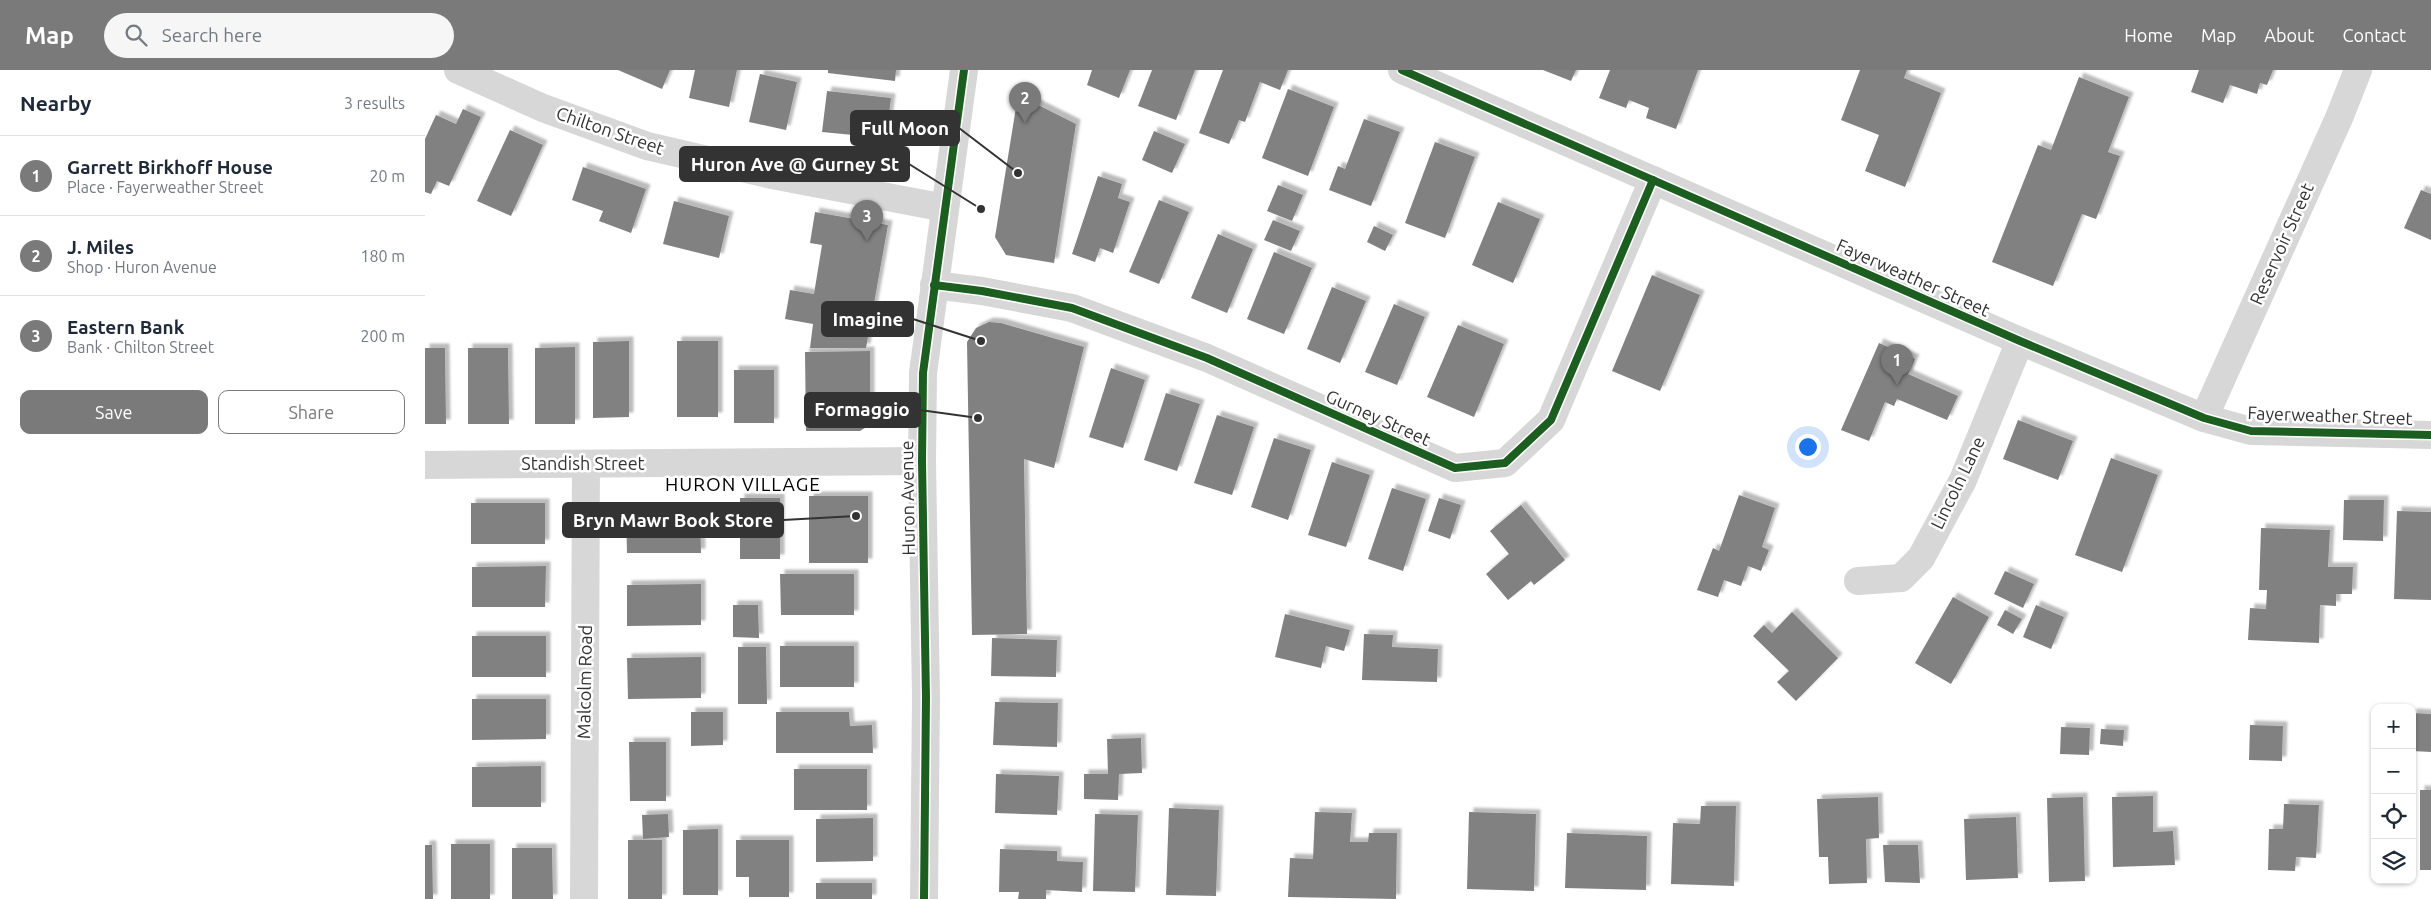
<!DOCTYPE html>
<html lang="en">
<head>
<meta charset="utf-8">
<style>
  :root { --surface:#fff; --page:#f6f6f7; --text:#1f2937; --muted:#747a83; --line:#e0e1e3; --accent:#7a7a7a }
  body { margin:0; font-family:Ubuntu,sans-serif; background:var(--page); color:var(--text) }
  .controls { position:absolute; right:15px; bottom:15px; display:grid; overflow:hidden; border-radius:10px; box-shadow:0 1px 4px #0004 }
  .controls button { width:45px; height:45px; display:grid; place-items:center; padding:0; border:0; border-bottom:1px solid var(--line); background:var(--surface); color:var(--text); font:25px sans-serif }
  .you { position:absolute; left:1382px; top:376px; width:18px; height:18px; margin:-12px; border:4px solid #fff; border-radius:50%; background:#1a73e8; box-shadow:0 0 0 8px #1a73e833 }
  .badge { display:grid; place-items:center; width:32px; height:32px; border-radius:50%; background:var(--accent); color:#fff; font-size:16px; font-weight:700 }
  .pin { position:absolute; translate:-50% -41px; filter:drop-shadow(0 1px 2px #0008) }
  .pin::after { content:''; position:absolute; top:26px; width:18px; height:15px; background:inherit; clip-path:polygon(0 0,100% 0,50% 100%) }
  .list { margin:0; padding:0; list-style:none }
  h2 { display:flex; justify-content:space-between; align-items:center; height:65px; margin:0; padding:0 20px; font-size:21px }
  h2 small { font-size:16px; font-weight:400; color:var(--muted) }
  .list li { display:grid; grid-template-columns:32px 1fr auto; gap:15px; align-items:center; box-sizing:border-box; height:80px; padding:0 20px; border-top:1px solid var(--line) }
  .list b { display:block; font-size:19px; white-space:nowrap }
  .list p { margin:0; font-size:16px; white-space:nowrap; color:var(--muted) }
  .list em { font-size:16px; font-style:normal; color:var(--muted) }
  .actions { display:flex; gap:10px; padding:15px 20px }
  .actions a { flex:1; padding:11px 0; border:1px solid var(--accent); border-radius:10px; text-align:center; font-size:18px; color:var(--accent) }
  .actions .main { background:var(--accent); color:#fff }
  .icon { flex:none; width:28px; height:28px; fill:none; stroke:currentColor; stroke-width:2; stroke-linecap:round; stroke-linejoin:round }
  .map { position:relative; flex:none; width:2006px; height:829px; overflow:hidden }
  header { display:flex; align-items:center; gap:30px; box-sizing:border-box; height:70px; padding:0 25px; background:var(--accent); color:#fff }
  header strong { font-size:24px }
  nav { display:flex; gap:28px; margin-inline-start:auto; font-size:18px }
  .search { width:350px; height:45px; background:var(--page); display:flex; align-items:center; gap:12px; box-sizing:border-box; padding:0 18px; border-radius:28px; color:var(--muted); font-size:19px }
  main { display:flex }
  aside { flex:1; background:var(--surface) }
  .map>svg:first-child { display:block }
  .building { fill:#818181; filter:url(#shadow) }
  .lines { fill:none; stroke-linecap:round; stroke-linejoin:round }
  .minor { stroke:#d7d7d7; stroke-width:28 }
  .cycleway-casing { stroke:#fff; stroke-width:11 }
  .cycleway { stroke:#1b5e20; stroke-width:8 }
  .labels { text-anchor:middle; stroke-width:5; stroke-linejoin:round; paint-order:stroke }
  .street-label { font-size:18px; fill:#333; stroke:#fff }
  .neighbourhood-label { font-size:19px; letter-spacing:1px; fill:#000; stroke:#fff }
  .leader { fill:none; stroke:#333; stroke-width:2 }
  .callout-dot { fill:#333; stroke:#fff; stroke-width:2 }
  .callout { fill:#333; stroke:#333; stroke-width:2 }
  .callout-label { font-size:19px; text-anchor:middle; font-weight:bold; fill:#fff }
</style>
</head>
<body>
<header>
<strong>Map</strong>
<div class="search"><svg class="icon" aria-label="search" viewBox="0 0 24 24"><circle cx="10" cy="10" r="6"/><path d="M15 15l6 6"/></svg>Search here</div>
<nav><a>Home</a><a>Map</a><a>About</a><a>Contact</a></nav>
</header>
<main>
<aside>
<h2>Nearby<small>3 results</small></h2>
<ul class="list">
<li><span class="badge">1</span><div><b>Garrett Birkhoff House</b><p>Place · Fayerweather Street</p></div><em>20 m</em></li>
<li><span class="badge">2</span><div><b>J. Miles</b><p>Shop · Huron Avenue</p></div><em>180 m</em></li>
<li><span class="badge">3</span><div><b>Eastern Bank</b><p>Bank · Chilton Street</p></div><em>200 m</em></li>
</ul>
<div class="actions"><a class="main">Save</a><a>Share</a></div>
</aside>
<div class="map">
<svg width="2006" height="829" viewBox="0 0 2006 829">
  <defs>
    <filter id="shadow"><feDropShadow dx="4.5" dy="-4.5" stdDeviation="1" flood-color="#0004"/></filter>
  </defs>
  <rect width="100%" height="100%" fill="#fff"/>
  <g class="building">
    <path d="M193,0H245L237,19Z"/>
    <path d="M270,0H312L304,37L264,28Z"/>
    <path d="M403,0H471L470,11L403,3Z"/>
    <path d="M667,0H705L694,28L662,15Z"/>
    <path d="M727,0H770L751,50L713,36Z"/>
    <path d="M798,0H863L855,20L835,12L820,52L814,50L804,74L774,63Z"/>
    <path d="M1118,0H1151L1146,11Z"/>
    <path d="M1185,0H1273L1251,59L1221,48L1224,38L1204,30L1201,38L1174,28Z"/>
    <path d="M1435,0H1482L1479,8L1516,23L1480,117L1440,101L1454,65L1416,50Z"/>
    <path d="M1774,0H1848L1842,15L1835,13L1832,24L1805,15L1798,33L1766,22Z"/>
    <path d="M335,4L372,12L361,60L324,52Z"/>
    <path d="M1654,7L1704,27L1683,82L1695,86L1671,149L1657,144L1628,216L1567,192L1613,75L1626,80Z"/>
    <path d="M863,19L909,37L883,106L837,88Z"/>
    <path d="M402,21L466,28L460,77L427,73L428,65L397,62Z"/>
    <path d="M593,25L651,54L629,193L581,185L570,167Z"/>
    <path d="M38,39L56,47L24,116L12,111L6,124L0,122V69L11,45L31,54Z"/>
    <path d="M939,49L975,62L946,136L904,120L913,96L920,99Z"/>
    <path d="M85,60L118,75L86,146L52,131Z"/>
    <path d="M729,61L760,74L747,103L717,90Z"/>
    <path d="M1010,72L1050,87L1020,168L980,153Z"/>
    <path d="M158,97L221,119L206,163L174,151L178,141L147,130Z"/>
    <path d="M673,106L697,114L693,128L705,132L688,183L675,178L670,192L647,184Z"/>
    <path d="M853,115L878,125L867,151L842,141Z"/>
    <path d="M1996,120L2006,124V170L1979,158Z"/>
    <path d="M734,130L764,142L734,214L704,202Z"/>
    <path d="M249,131L304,146L294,188L238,174Z"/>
    <path d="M1073,132L1115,149L1088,213L1047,195Z"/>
    <path d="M390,142L463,155L441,278H385L388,254L360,249L365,220L389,224L397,175L385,173Z"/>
    <path d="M848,150L875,161L866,181L839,170Z"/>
    <path d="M949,156L968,165L960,181L942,172Z"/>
    <path d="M793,164L828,179L802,243L766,228Z"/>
    <path d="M849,182L887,198L859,264L822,249Z"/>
    <path d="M1227,205L1275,225L1235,321L1187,301Z"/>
    <path d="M907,217L941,231L915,293L882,279Z"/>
    <path d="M969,234L1000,247L972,315L940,302Z"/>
    <path d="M564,252L576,253L659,277L629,398L599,389L602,564L547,565L542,272L551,258Z"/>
    <path d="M1033,255L1079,274L1049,347L1002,327Z"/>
    <path d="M204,271V347L168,348V272Z"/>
    <rect x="252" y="271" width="41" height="76"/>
    <path d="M1454,273L1490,289L1483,304L1533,326L1522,350L1472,329L1469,336L1460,332L1444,371L1416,360Z"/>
    <path d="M150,277V354H110V278Z"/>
    <path d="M0,278H20L21,354H0Z"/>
    <path d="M43,278H83L84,354H43Z"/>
    <path d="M445,281V351L443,356L435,361H381L380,282Z"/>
    <path d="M686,298L720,310L698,378L664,367Z"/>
    <rect x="309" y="300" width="40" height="53"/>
    <path d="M741,323L775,334L752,401L719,390Z"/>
    <path d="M792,345L829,357L807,425L769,413Z"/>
    <path d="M1593,350L1648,371L1633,410L1578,389Z"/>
    <path d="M849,368L886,380L863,450L826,437Z"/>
    <path d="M1686,388L1733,405L1697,502L1650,485Z"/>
    <path d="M907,392L945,405L921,477L883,465Z"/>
    <path d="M967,418L1001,429L978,501L943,489Z"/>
    <path d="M1314,425L1350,438L1337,477L1344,480L1336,501L1323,496L1316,516L1299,510L1293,527L1272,520L1288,478L1294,481Z"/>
    <rect x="384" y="426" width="59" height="67"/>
    <rect x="315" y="428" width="40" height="61"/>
    <path d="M1014,428L1036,435L1025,469L1003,461Z"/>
    <path d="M1919,430H1959L1958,471L1918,470Z"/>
    <rect x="46" y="433" width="74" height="41"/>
    <path d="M1096,435L1140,490L1109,515L1106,511L1083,530L1061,504L1084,484L1065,461Z"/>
    <path d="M1972,441L2006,442V530L1969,529Z"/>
    <path d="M201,442H275L276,483H202Z"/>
    <path d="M1836,458L1905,460L1903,497H1928L1927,524H1911V536L1895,535L1894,573L1823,570L1825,538L1841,539L1842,520H1834Z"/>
    <path d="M121,496L120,537H47V497Z"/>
    <path d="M1580,501L1609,514L1598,538L1569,524Z"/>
    <path d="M355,504H429V545H356Z"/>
    <path d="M276,514V555L202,556V515Z"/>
    <path d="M1528,527L1564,547L1526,614L1490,593Z"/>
    <path d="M308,535H333L334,568L308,567Z"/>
    <path d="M1611,535L1639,547L1626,579L1598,567Z"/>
    <path d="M1580,540L1597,549L1588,564L1572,555Z"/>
    <path d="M1367,542L1413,588L1371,631L1352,612L1364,601L1328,566L1339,555L1347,563Z"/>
    <path d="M860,544L925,560L919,581L901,576L896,598L850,587Z"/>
    <path d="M939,564L968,565L967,577L1013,579L1012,612L937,610Z"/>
    <rect x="47" y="566" width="74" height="41"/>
    <path d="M567,568L632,570L631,607L566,606Z"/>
    <rect x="355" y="576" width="74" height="41"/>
    <path d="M313,577H341L342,634H313Z"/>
    <path d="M276,587V628L203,629L202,588Z"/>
    <path d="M47,629H121V669L47,670Z"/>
    <path d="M570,632L633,633L632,677L568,675Z"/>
    <path d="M266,642H298V675L266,676Z"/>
    <path d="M351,642H424L425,656L447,655L448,683H351Z"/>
    <path d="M1987,643L2006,644V682L1987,681Z"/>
    <path d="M1825,655L1858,656L1857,691L1824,690Z"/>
    <path d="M1636,657L1665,658L1664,685L1635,684Z"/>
    <path d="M1676,659L1699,660L1698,676L1675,674Z"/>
    <path d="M716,668L717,703L694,704L693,730L659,729V704H683L682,669Z"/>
    <path d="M204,672H241V731H205Z"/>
    <path d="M116,696V737H47V697Z"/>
    <rect x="369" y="699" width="73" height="41"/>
    <path d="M571,704L634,706L632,745L570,743Z"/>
    <rect x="1995" y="720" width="11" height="80"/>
    <path d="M1728,726V762L1748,761L1750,795L1688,797L1687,727Z"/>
    <path d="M1453,727L1454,768L1441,769L1442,813L1404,814L1403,787H1394L1392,729Z"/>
    <path d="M1658,727L1660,811L1624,812L1622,728Z"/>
    <path d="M1859,734L1894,735L1891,788L1871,787L1870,801L1843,800L1844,759H1858Z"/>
    <path d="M1276,736H1311L1309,816L1246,814L1248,753L1275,754Z"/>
    <path d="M744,738L794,740L791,826L741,825Z"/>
    <path d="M890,742L927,743L925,772H943L944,763H972L971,829L863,827L865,788L888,789Z"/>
    <path d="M1044,742L1111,744L1109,821L1042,819Z"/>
    <path d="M243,744L244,767L218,769L217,745Z"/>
    <path d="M670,744L713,745L710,822L668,821Z"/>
    <path d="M1591,747L1593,808L1541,810L1539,749Z"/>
    <path d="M448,748V791L391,792V749Z"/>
    <path d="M293,759V825H258V760Z"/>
    <path d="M1142,763L1222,766L1221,820L1140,818Z"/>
    <rect x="203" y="770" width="34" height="59"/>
    <path d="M311,770H364V827H324V807H311Z"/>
    <rect x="26" y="774" width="39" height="55"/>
    <path d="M0,775H7L8,829H0Z"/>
    <path d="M1458,775H1493L1495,813L1460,812Z"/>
    <path d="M87,778H127L128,829H87Z"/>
    <path d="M575,779L632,781V791L658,792L657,822L621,820V829H593L594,822H574Z"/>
    <rect x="391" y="813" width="56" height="16"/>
  </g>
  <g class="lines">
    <g class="minor">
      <path d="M33,0L118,38L222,76L347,105L520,138"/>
      <path d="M977,0L1595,271L1779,348L1826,361L2006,365"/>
      <path d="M509,215L557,221L647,238L782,288L1030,398L1080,393L1126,350L1228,110"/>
      <path d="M1779,348L1914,48L1933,0"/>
      <path d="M0,395L497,391"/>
      <path d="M1433,511L1476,508L1496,488L1538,410L1595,271"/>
      <path d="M159,829L161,395"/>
      <path d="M499,829L501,627L497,391L498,303L539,0"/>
    </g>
    <defs>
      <g id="cycleway">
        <path d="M977,0L1595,271L1779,348L1826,361L2006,365"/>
        <path d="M509,215L557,221L647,238L782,288L1030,398L1080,393L1126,350L1228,110"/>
        <path d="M499,829L501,627L497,391L498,303L539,0"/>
      </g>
    </defs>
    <use href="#cycleway" class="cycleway-casing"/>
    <use href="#cycleway" class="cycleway"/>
  </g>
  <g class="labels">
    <g class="street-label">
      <text transform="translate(185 61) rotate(19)" y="6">Chilton Street</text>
      <text transform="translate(1857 174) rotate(-66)" y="6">Reservoir Street</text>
      <text transform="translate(1488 208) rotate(24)" y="6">Fayerweather Street</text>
      <text transform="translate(1905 346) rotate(2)" y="6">Fayerweather Street</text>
      <text transform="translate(953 348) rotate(24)" y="6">Gurney Street</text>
      <text x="158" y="400">Standish Street</text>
      <text transform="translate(1533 413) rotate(-64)" y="6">Lincoln Lane</text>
      <text transform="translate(483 428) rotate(-91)" y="6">Huron Avenue</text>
      <text transform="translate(160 612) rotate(-89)" y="6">Malcolm Road</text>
    </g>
    <g class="neighbourhood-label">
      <text x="318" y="421">HURON VILLAGE</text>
    </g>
  </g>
  <path class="leader" d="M593 103L534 58M556 139L484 94M556 271L488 249M553 348L495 340M431 446L358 450"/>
  <g class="callout-dot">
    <circle cx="593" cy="103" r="5"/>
    <circle cx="556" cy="139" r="5"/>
    <circle cx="556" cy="271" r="5"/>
    <circle cx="553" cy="348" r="5"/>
    <circle cx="431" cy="446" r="5"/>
  </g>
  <g class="callout">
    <rect x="426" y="41" width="108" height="34" rx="5"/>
    <rect x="255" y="77" width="229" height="34" rx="5"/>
    <rect x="397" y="232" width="91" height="34" rx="5"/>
    <rect x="380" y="323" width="115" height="34" rx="5"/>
    <rect x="138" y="433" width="220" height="34" rx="5"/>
  </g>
  <g class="callout-label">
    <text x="480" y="65">Full Moon</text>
    <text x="370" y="101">Huron Ave @ Gurney St</text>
    <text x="443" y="256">Imagine</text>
    <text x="437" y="346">Formaggio</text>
    <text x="248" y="457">Bryn Mawr Book Store</text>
  </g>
</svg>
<div class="controls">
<button>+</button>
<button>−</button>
<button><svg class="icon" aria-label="locate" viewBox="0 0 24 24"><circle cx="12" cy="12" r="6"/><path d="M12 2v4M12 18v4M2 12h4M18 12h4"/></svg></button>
<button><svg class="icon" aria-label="layers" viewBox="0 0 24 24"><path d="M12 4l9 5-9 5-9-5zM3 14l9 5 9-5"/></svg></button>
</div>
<div class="you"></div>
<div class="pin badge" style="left:1472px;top:315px">1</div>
<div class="pin badge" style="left:600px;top:53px">2</div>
<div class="pin badge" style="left:442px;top:171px">3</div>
</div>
</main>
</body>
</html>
